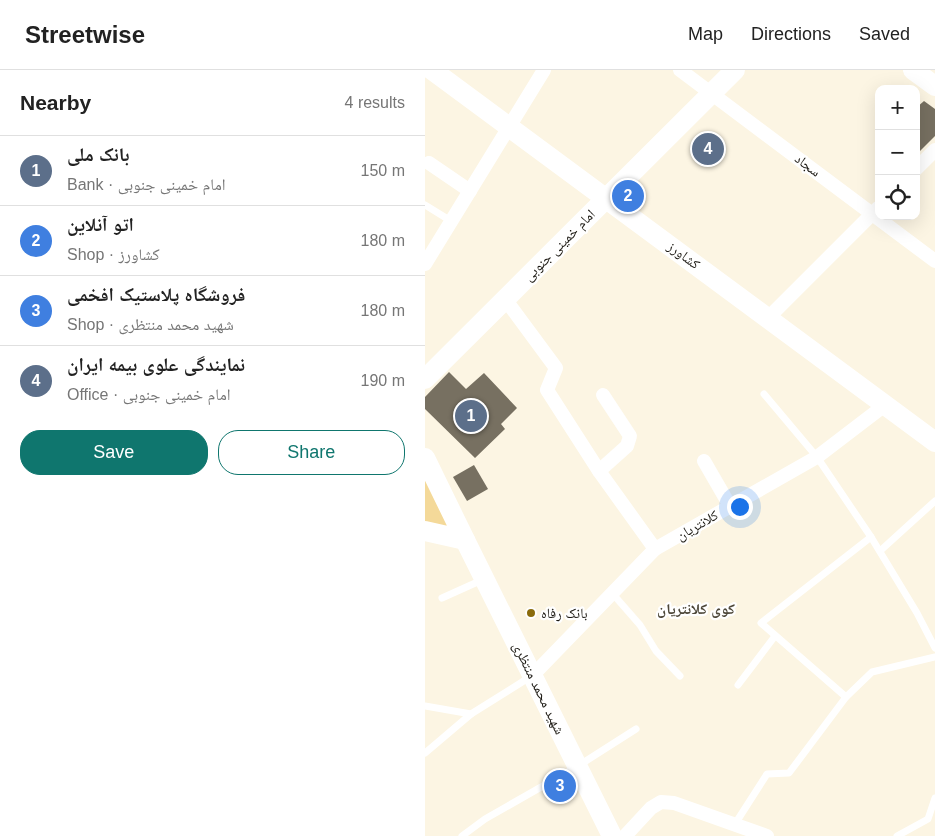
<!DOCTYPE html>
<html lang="en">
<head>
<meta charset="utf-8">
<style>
  :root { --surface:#fff; --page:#f2f2f2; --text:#222; --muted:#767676; --line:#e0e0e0; --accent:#0f766e }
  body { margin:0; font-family:Arial,"Noto Naskh Arabic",sans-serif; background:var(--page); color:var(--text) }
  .controls { position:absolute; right:15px; top:15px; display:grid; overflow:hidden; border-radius:10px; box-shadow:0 5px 20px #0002 }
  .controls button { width:45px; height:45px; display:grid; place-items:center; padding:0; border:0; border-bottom:1px solid var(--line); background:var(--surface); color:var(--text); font:25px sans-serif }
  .you { position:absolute; left:314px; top:436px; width:18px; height:18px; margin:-12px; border:4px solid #fff; border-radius:50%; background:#1a73e8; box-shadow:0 0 0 8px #1a73e833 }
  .badge { display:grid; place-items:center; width:32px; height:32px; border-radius:50%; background:var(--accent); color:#fff; font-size:16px; font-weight:700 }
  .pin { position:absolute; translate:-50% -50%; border:2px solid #fff; box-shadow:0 1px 5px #0006 }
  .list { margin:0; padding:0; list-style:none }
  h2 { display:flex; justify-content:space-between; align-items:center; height:65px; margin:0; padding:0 20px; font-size:21px }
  h2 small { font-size:16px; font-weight:400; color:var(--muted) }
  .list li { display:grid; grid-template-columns:32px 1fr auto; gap:15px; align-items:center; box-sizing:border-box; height:70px; padding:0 20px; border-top:1px solid var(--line) }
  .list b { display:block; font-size:19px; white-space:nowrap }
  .list p { margin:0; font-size:16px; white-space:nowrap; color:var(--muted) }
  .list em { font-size:16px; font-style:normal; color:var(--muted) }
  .actions { display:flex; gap:10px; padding:15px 20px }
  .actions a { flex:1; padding:11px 0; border:1px solid var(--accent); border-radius:20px; text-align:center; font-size:18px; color:var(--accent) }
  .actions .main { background:var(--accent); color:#fff }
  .icon { flex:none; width:28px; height:28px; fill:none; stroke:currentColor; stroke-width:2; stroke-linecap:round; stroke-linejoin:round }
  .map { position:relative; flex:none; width:510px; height:766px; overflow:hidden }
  header { display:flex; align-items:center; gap:30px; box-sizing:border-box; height:70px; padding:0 25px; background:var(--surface); border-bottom:1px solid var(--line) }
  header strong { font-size:24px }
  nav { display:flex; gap:28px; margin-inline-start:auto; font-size:18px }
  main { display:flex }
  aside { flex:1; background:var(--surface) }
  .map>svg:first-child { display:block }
  .grass { fill:#f4d999 }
  .building { fill:#777061 }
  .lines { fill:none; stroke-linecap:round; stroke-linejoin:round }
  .lane { stroke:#fff; stroke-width:7 }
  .street { stroke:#fff; stroke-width:14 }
  .secondary { stroke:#fff; stroke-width:20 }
  .poi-dot { fill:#8a6b0b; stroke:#fff; stroke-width:2 }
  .labels { text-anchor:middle; stroke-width:4.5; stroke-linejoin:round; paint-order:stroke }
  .street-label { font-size:14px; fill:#1b1812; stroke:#fff }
  .poi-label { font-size:14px; fill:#1b1812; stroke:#fff; text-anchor:start }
  .neighbourhood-label { font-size:15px; font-weight:bold; fill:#4d4739; stroke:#fff }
</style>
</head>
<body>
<header>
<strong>Streetwise</strong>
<nav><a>Map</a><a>Directions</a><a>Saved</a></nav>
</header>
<main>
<aside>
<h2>Nearby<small>4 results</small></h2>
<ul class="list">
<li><span class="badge" style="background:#5c6f8a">1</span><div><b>بانک ملی</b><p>Bank · امام خمینی جنوبی</p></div><em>150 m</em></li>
<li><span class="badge" style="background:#3f7fe0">2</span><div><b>اتو آنلاین</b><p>Shop · کشاورز</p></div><em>180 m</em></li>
<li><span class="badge" style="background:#3f7fe0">3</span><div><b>فروشگاه پلاستیک افخمی</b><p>Shop · شهید محمد منتظری</p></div><em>180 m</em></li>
<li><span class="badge" style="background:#5c6f8a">4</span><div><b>نمایندگی علوی بیمه ایران</b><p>Office · امام خمینی جنوبی</p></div><em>190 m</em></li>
</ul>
<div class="actions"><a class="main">Save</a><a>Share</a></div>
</aside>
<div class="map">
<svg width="510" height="766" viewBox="0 0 510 766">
  <rect width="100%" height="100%" fill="#fcf5e3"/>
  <path class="grass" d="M0,406L26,460L0,454Z"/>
  <g class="building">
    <path d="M499,31L510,39V66L491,85V38Z"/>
    <path d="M24,302L41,319L59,303L92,338L76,354L80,359L50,388L0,339V327Z"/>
    <path d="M49,395L63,419L42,431L28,407Z"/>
  </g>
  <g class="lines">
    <g class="lane">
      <path d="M0,135L26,151"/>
      <path d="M339,324L392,387L446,467L492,543L510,578"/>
      <path d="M455,481L510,431"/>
      <path d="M187,523L215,555L231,581L255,606"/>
      <path d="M17,528L57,510"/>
      <path d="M313,615L350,566"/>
      <path d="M421,627L336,553L446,467"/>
      <path d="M0,636L46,644"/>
      <path d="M0,683L46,644L105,607"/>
      <path d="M310,754L342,704L364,703L421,627L447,602L510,587"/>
      <path d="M37,766L60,749L153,696L211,659"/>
      <path d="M472,766L503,749L510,728"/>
    </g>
    <g class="street">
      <path d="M255,0L510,191"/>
      <path d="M4,93L45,121"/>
      <path d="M491,99L510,80"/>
      <path d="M0,194L119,0"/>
      <path d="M80,229L131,298L122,320L174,401L230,479"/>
      <path d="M343,248L453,138"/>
      <path d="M279,391L305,436"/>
      <path d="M174,401L202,376L205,366L178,325"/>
      <path d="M108,605L230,479L392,387L460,335"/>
      <path d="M200,766L226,738L236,732L249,733L342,766"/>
    </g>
    <g class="secondary">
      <path d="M7,0L510,372"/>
      <path d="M488,0L510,16"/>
      <path d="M0,309L310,0"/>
      <path d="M0,388L40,470L0,461"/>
      <path d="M40,470L187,766"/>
    </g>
  </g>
  <circle class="poi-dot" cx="106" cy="543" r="5"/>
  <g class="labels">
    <g class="street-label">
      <text transform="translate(383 95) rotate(37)" y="5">سجاد</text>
      <text transform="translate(134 175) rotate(-45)" y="5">امام خمینی جنوبی</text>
      <text transform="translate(259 185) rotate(37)" y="5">کشاورز</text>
      <text transform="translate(272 455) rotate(-30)" y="5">کلانتریان</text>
      <text transform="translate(114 618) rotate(64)" y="5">شهید محمد منتظری</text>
    </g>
    <g class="poi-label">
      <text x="116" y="548">بانک رفاه</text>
    </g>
    <g class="neighbourhood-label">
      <text x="271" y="544">کوی کلانتریان</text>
    </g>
  </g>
</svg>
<div class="controls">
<button>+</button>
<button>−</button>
<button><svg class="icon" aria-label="locate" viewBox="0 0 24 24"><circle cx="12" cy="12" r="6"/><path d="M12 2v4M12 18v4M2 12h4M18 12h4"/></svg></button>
</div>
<div class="you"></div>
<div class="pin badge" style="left:46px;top:346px;background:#5c6f8a">1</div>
<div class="pin badge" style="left:203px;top:126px;background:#3f7fe0">2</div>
<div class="pin badge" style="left:135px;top:716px;background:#3f7fe0">3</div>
<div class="pin badge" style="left:283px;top:79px;background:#5c6f8a">4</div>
</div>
</main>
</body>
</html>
